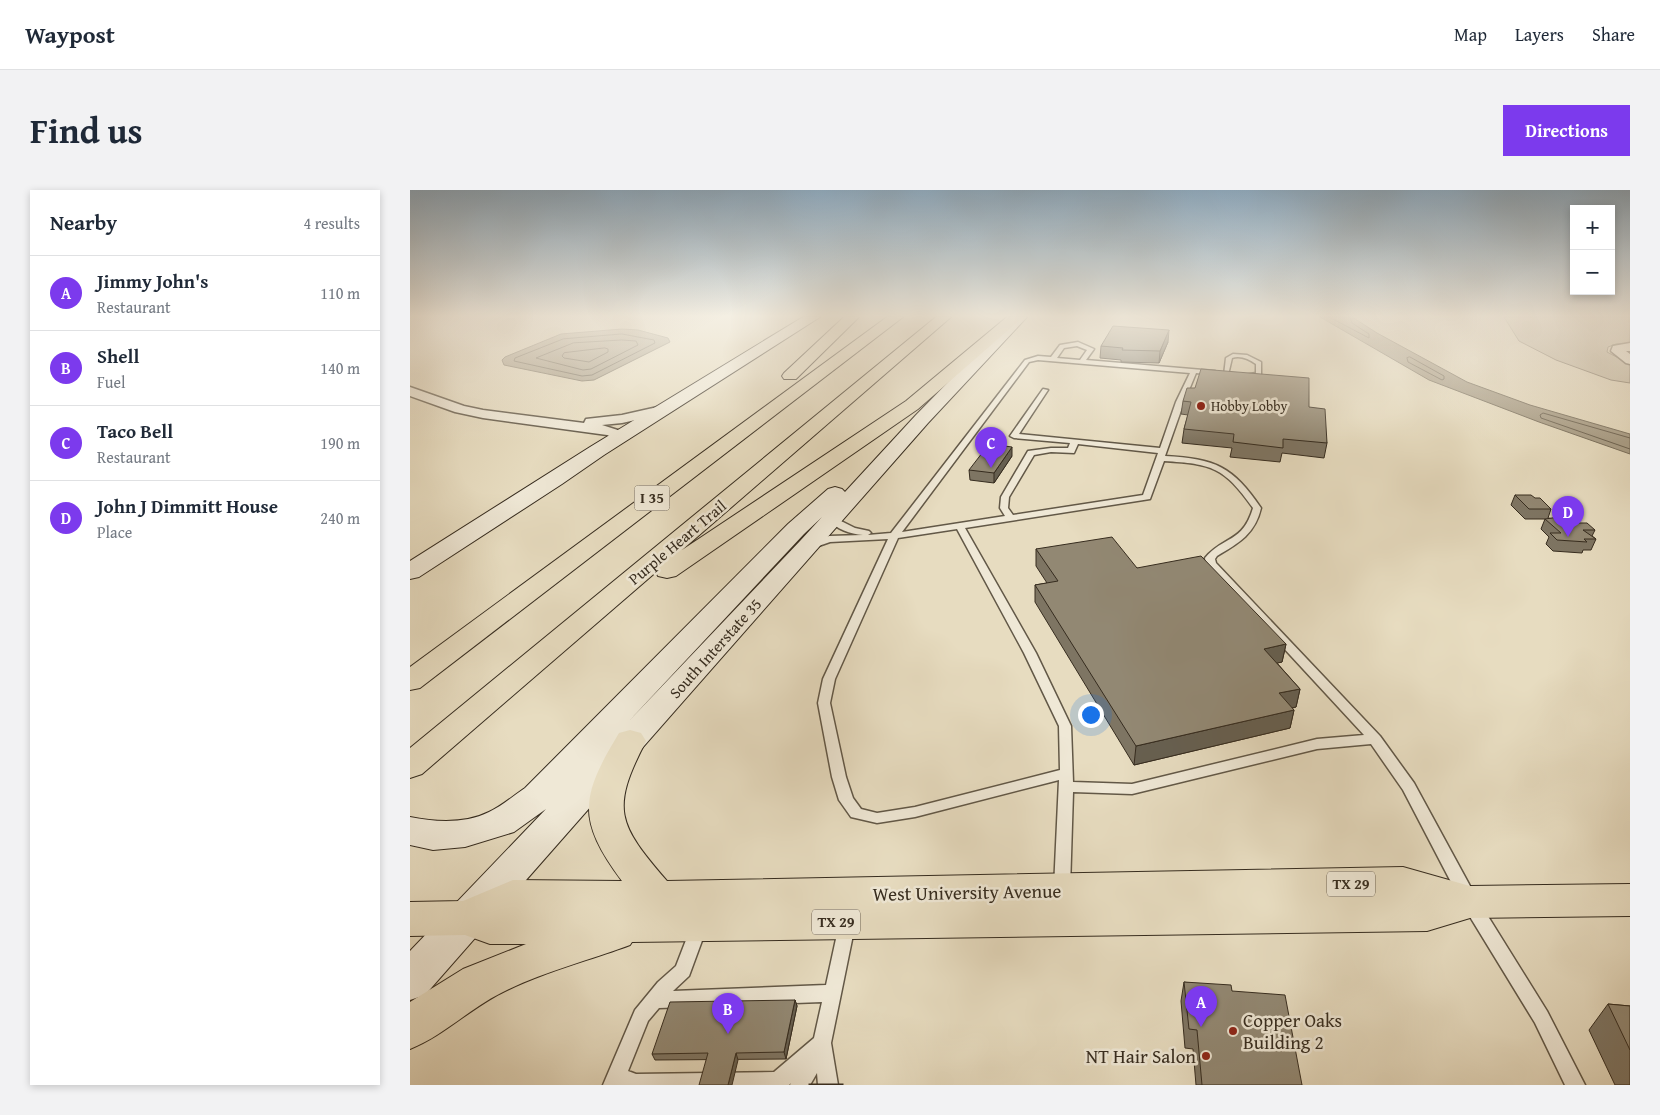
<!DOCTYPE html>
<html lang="en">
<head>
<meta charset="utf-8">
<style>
  :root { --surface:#fff; --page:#f2f2f3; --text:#1f2937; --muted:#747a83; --line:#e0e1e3; --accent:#7c3aed }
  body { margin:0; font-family:"Gentium Book Plus",serif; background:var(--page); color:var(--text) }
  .controls { position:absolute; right:15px; top:15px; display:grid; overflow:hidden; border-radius:0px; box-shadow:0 2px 8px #0003 }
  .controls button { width:45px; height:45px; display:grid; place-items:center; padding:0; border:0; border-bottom:1px solid var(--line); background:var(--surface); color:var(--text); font:25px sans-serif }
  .you { position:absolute; left:680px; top:524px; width:18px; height:18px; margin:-12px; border:4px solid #fff; border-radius:50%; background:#1a73e8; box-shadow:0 0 0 8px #1a73e833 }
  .badge { display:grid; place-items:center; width:32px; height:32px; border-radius:50%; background:var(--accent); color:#fff; font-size:16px; font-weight:700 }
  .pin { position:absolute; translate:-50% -41px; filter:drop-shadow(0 1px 2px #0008) }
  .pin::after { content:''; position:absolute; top:26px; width:18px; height:15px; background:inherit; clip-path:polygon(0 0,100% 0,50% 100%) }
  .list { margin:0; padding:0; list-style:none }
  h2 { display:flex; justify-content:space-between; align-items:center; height:65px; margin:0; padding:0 20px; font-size:21px }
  h2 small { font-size:16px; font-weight:400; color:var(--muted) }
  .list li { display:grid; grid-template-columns:32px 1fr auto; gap:15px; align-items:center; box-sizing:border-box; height:75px; padding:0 20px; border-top:1px solid var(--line) }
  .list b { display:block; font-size:19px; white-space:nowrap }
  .list p { margin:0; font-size:16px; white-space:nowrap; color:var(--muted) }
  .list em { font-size:16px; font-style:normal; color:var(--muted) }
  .map { position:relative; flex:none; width:1220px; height:895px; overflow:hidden; border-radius:0px }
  header { display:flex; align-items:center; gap:30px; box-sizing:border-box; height:70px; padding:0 25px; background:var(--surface); border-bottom:1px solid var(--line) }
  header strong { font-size:24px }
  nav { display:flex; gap:28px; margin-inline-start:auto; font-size:18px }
  .intro { display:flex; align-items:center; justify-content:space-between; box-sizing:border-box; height:120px; padding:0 30px }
  h1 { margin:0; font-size:35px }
  .button { padding:12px 22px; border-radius:0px; background:var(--accent); color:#fff; font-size:18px; font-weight:700 }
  main { display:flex; gap:30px; padding:0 30px }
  aside { flex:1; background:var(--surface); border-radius:0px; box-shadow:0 2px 8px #0003 }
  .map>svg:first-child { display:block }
  .green { fill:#c9bea5; stroke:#807562 }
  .water { fill:#aba089; stroke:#7c725f }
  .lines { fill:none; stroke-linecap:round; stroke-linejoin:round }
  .shore { stroke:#706654; stroke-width:1 }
  .service-casing { stroke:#625847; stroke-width:3 }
  .minor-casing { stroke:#625847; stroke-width:3 }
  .secondary-casing { stroke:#362c1f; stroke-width:2 }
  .primary-casing { stroke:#362c1f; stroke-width:2 }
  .motorway-casing { stroke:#362c1f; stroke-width:2 }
  .service { fill:#efe8d6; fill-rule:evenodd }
  .minor { fill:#efe8d6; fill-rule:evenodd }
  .secondary { fill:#efe8d6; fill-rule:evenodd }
  .primary { fill:#e7dcc0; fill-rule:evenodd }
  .motorway { fill:#e7dcc0; fill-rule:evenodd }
  .wall { fill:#7e7563; stroke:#362c1f }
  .shaded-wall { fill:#665f50; stroke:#362c1f }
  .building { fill:#928873; stroke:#362c1f }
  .poi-dot { fill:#8f2418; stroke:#efe8d6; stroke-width:2 }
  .labels { text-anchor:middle; stroke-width:5; stroke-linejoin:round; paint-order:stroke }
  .far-poi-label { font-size:14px; fill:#362c1f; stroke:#efe8d6; text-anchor:start }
  .shield { fill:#efe8d6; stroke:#6e6456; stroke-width:1 }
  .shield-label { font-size:15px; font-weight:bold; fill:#362c1f }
  .street-label { font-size:16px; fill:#362c1f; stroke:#efe8d6 }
  .near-street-label { font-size:19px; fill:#362c1f; stroke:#efe8d6 }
  .near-poi-label { font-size:19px; fill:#362c1f; stroke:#efe8d6; text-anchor:start }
</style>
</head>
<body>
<header>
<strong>Waypost</strong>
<nav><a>Map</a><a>Layers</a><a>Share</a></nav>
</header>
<div class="intro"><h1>Find us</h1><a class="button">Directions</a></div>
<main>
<aside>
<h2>Nearby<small>4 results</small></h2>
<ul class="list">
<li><span class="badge">A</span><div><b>Jimmy John's</b><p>Restaurant</p></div><em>110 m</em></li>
<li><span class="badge">B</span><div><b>Shell</b><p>Fuel</p></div><em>140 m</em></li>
<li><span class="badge">C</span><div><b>Taco Bell</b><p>Restaurant</p></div><em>190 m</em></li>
<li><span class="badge">D</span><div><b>John J Dimmitt House</b><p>Place</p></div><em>240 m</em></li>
</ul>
</aside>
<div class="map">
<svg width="1220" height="895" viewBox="0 0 1220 895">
  <rect width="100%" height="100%" fill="#e7dcc0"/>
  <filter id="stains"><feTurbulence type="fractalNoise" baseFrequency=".004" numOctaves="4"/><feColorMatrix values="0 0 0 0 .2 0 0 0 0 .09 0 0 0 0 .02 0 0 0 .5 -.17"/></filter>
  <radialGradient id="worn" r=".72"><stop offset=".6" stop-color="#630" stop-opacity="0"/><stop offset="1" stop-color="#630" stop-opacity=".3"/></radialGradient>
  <path class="green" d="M1094,127H1220V154H1206L1198,157L1197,162L1220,174V193L1201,190L1146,170L1109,151Z"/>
  <g class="water">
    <path d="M910,127H942L967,143L1057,192L1120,215L1220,244V264L1129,232L1019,190Z"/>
    <path d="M212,139L228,140L258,148L260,152L184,190L172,191L94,175L92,170L95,167L151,144Z"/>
  </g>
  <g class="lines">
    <g class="shore">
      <path d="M919,127L959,148V144L942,133L940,127"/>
      <path d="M212,144L244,150L245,153L182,185L172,186L104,171L105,168L153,149Z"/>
      <path d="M212,150L226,151L228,155L181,179L173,180L126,168L163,153Z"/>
      <path d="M195,158L198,159V162L179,172L154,168L152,166L154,163Z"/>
      <path d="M1000,167L1034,186V189L1032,190L998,172L997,168Z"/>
      <path d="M1220,248L1133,223L1130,225L1131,228L1220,259"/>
    </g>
    <defs>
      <g id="service">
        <path d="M668,152L684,159L676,170L805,181L808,183L805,185L786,183L774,212L755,266C806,269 822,276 851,318C845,344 829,353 807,366L805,369L806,373L970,546L1004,593L1066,707L1137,821L1175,895H1155L1125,833L1054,717L993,600L961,554L907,559L722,604L663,602L660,698L658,703L652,704L646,703L644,698L649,590L505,627L467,633L441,627L429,610L422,587L408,513L413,489L478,349L420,352L400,359L395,356L419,346L453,345C440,344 427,339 418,330L423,327L445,338L459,341L461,343L458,345L481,343L615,170L628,166L641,167L650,155ZM667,156L677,160L670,170L647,168L654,158ZM628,170L780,183L766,212L750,258L609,244L638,200L633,199L600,246L604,248L660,253L658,258H641L618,261L591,307L590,318L595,326L492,342L619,172ZM668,254L748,263L733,305L603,325L598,318L599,307L624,265L641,262L664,263ZM754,271C802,274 814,277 843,318C833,353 813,346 795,368L796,374L954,545L907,549L722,594L663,592L661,536L626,463L555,338L740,309ZM547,339L614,463L649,536L650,580L505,617L467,623L451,619L443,608L436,587L420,513L425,489L488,348Z"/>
        <path d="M823,164L837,165L851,172V186L834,187V185L846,183V174C839,169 830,165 822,168L818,185H814L816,168Z"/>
        <path d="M437,728L443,730L445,735L421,853L428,895H408L407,883L400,895H380L381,893L379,895H193L225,820L248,792L266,776L283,732L289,730L295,732L297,737L279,786L263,801L416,795L429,735L431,730ZM412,812L404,848L364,882L226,884L218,881L238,831L249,818Z"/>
      </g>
      <g id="minor">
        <path d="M1220,153V161H1216L1220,164V174L1216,173L1201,161L1203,156Z"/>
        <path d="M0,197L54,216L73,220L174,233L176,229L212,225L252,216L257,217L259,220L257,223L252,224L212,233L192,235L217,243L220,246L217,249L212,251L197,245L73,228L45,222L0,206Z"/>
      </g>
      <g id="secondary">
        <path d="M393,127H410L194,265L152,294L9,387L0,389V371L180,257Z"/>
        <path d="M602,127H617L518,233L15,805L0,810V761L136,619L104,642L55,657L23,660L0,655V627C25,632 55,634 79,622C92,616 103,606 115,598L378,334L418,299L425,297L432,299L435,302L506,225ZM412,327L390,351L218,532L394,344Z"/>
      </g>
      <path id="primary" d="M220,540L231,543L236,551C200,620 208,634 257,691L993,677L1060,696L1220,694V726L1060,728L1017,741L222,752L220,755C177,771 132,782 91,803C59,819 33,846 0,859V812L53,779L116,754H80L55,745L0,746V712L53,711L103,690L212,691C166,629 171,606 209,543Z"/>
      <g id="motorway">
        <path d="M434,127H449L386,189H374L372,186L374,183Z"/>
        <path d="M477,127H493L10,498L0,500V477Z"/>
        <path d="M526,127H541L272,360L496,211L597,127H613L508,219L266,386L257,388L248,386L246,382L12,584L0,588V558Z"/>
      </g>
    </defs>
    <use href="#service" class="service-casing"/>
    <use href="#minor" class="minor-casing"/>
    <use href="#secondary" class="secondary-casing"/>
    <use href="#primary" class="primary-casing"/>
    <use href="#motorway" class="motorway-casing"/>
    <use href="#service" class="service"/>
    <use href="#minor" class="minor"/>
    <use href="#secondary" class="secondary"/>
    <use href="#primary" class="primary"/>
    <use href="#motorway" class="motorway"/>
  </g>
  <g class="wall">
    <path d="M758,152L749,173L711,172V170L690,168L691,156Z"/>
    <path d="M773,211L899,217L917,253L914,268L872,263L870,272L820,267L822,258L772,253L774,239L778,225L771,224Z"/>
    <path d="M602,266L584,293L560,290L559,280Z"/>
    <path d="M1105,305L1141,319L1138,328L1167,333L1185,340L1182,346L1186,349L1181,360H1173L1172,363L1143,361L1136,354L1139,347L1131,339L1135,329H1115L1101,315Z"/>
    <path d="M626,359L727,378L876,454L872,472L867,473L890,499L886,517L882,518L884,520L880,538L724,575L625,412V395L637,393L626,376Z"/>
    <path d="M774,792L822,801L892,895H786L783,859L775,858L771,811Z"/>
    <path d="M385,810L387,816L376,869L245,870L242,864Z"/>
    <path d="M1198,814L1220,816V895H1205L1179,840Z"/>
  </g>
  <g class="shaded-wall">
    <path d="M759,140L758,152L749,173L750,161Z"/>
    <path d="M602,257V266L584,293V283Z"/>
    <path d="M876,454L872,472L850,477L854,459Z"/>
    <path d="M890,499L886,517L865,522L869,503Z"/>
    <path d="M884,520L880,538L724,575L726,556Z"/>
    <path d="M385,810L387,816L376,869L374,862Z"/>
    <path d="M326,863L328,870L322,895H318Z"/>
  </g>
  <g class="building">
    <path d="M703,136L759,140L750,161L712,160L713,158L691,156Z"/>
    <path d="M791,179L899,188V217L915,219L917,253L873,249V258L823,252L824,244L774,239L781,212L773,211L777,198H785Z"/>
    <path d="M579,254L602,257L584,283L559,280Z"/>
    <path d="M1105,305H1121L1125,308H1130L1141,319H1119Z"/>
    <path d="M1156,326L1167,333H1177L1185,340H1173L1186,349H1174L1177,352L1147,350L1140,343H1151L1135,329Z"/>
    <path d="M702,347L727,378L791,366L876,454L854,459L890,499L869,503L884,520L726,556L625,395L648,391L626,359Z"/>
    <path d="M774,792L821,795L822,801L875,805L892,895H792L787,840L779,839Z"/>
    <path d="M385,810L374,862L326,863L318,895H289L298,863L242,864L260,812Z"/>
    <path d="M1198,814L1220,816V860Z"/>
    <rect x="399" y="894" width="34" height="1"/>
  </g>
  <linearGradient id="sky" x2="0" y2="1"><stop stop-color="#8facc2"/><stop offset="0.5" stop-color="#f4efe3"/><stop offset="1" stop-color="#f4efe3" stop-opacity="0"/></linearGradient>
  <rect width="1220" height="252" fill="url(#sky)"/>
  <g class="poi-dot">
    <circle cx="791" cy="216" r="5"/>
    <circle cx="823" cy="841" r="5"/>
    <circle cx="796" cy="866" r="5"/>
  </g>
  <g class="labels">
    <g class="far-poi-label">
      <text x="801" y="221">Hobby Lobby</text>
    </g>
    <g class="shield">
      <rect x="224.5" y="295.5" width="35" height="25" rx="4"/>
      <rect x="917" y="681.5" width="48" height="25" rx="4"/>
      <rect x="402" y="719.5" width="48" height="25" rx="4"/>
    </g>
    <g class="shield-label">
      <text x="242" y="313">I 35</text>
      <text x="941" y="699">TX 29</text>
      <text x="426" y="737">TX 29</text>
    </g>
    <g class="street-label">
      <text transform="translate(267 352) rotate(-40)" y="6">Purple Heart Trail</text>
      <text transform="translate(305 458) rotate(-48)" y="6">South Interstate 35</text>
    </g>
    <g class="near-street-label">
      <text transform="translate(557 702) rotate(-1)" y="7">West University Avenue</text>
    </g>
    <g class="near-poi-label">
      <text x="833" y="837">Copper Oaks<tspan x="833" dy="22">Building 2</tspan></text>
      <text x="786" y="873" text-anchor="end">NT Hair Salon</text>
    </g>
  </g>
  <rect width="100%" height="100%" filter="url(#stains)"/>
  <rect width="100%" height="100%" fill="url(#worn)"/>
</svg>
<div class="controls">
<button>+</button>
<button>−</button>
</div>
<div class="you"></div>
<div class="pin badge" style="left:791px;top:837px">A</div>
<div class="pin badge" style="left:318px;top:844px">B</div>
<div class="pin badge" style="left:581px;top:278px">C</div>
<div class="pin badge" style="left:1158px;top:347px">D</div>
</div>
</main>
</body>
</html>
